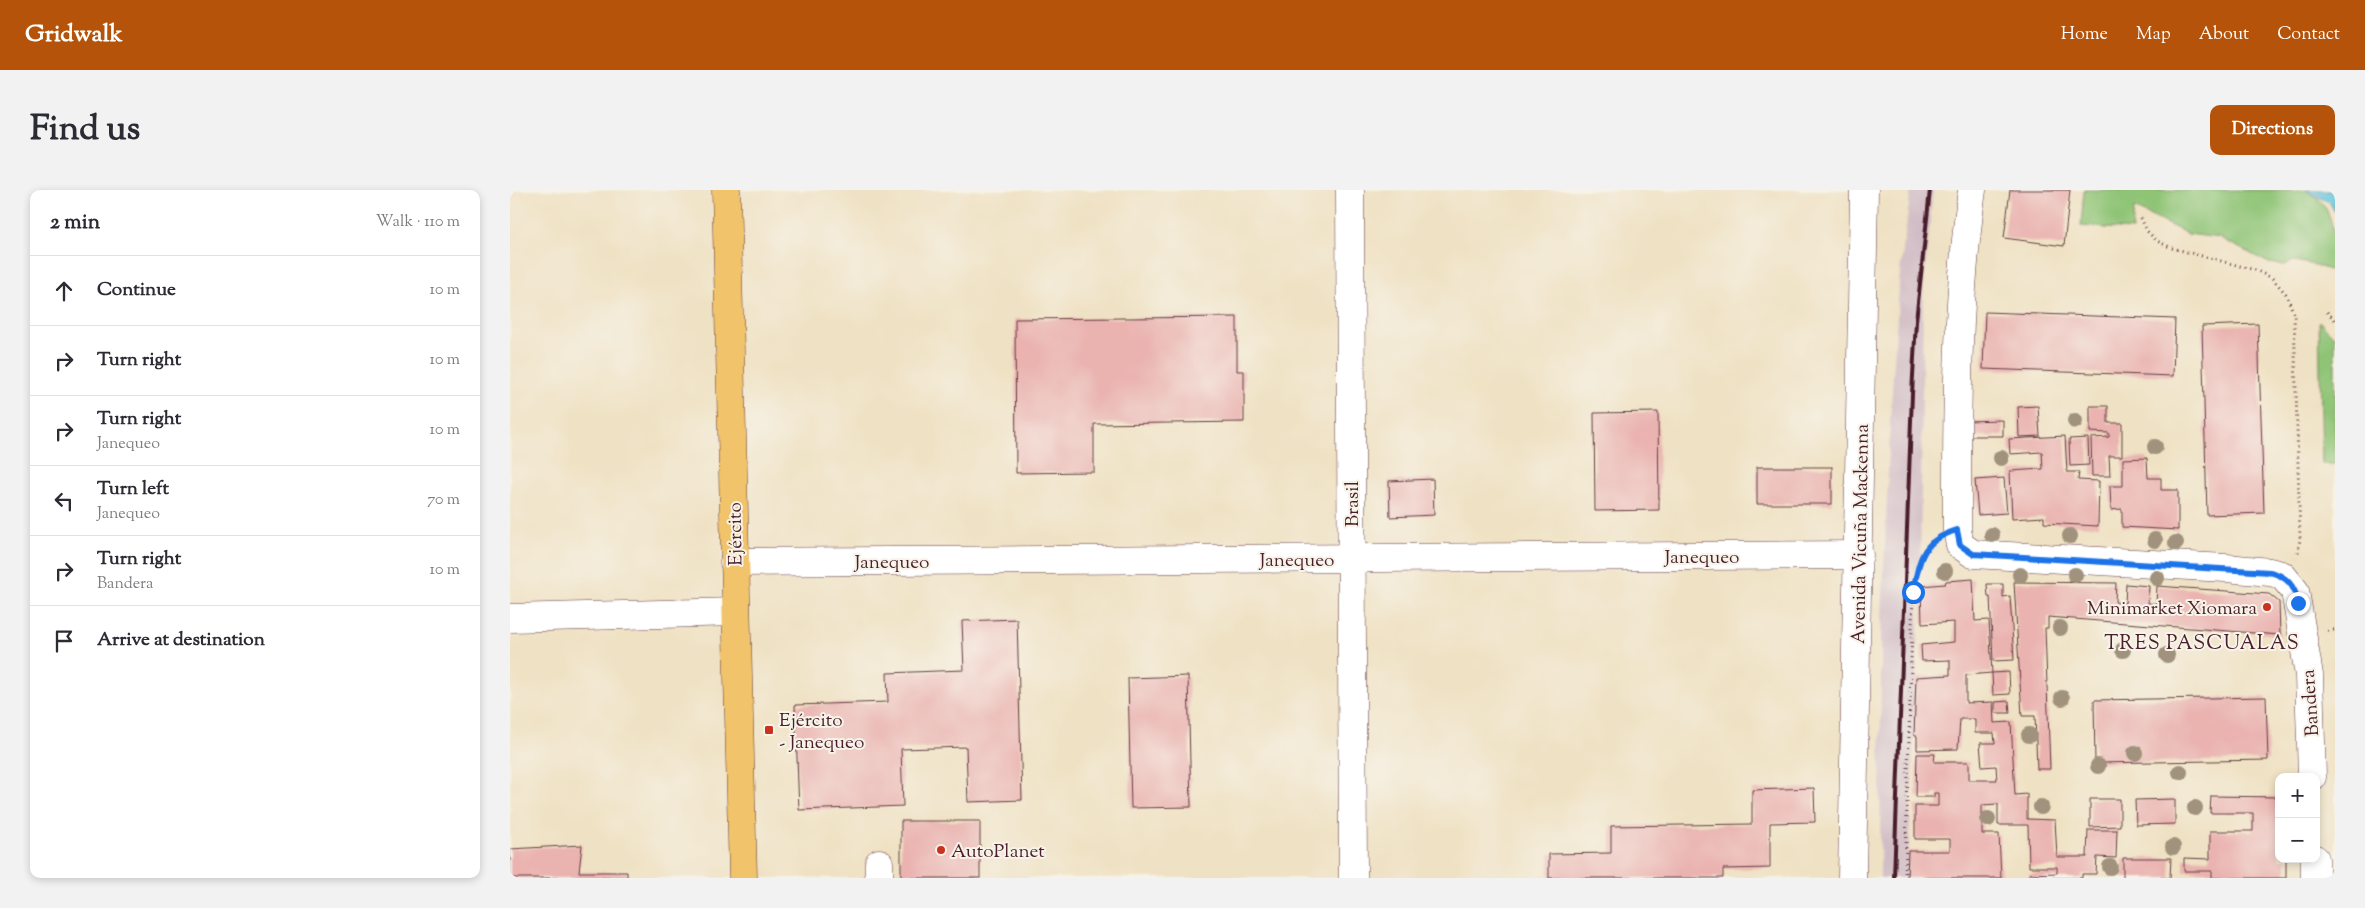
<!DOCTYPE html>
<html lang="en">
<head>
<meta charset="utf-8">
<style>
  :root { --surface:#fff; --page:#f2f2f3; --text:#2b2b33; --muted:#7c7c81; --line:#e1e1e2; --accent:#b45309 }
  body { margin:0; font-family:"Sorts Mill Goudy",serif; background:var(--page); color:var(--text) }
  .controls { position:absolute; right:15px; bottom:15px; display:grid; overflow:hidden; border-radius:10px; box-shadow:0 2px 8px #0003 }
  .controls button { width:45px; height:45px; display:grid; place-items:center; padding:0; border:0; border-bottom:1px solid var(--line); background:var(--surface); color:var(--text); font:25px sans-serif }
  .stop { position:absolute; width:15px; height:15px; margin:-11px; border:4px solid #1a73e8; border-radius:50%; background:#fff }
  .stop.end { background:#1a73e8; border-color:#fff; box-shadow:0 1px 5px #0008 }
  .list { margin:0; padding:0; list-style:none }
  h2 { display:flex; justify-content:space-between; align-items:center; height:65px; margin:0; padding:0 20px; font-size:21px }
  h2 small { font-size:16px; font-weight:400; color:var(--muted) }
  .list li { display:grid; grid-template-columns:32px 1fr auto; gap:15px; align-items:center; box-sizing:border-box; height:70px; padding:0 20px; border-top:1px solid var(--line) }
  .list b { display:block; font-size:19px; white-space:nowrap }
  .list p { margin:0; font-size:16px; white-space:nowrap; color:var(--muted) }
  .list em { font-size:16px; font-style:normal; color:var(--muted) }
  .icon { flex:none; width:28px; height:28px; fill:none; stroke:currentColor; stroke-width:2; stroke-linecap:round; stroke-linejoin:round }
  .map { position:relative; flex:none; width:1825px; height:688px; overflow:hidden; border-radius:10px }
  header { display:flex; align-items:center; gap:30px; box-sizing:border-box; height:70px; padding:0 25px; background:var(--accent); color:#fff }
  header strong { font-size:24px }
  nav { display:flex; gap:28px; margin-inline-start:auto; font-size:18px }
  .intro { display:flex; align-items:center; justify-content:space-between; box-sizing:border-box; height:120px; padding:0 30px }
  h1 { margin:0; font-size:35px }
  .button { padding:12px 22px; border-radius:10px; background:var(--accent); color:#fff; font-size:18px; font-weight:700 }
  main { display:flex; gap:30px; padding:0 30px }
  aside { flex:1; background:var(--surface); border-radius:10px; box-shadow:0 2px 8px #0003 }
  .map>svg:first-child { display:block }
  .industrial { fill:#d2bdc6 }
  .green { fill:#8fc476; stroke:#6c7250 }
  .water { fill:#60c6dd; stroke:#557284 }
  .building { fill:#eab3b0 }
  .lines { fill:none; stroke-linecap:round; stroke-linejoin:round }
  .minor-casing { stroke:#633c42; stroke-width:29 }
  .major-casing { stroke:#633c42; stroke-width:29 }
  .path { stroke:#633c42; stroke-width:3; stroke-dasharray:1 4; stroke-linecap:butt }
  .minor { stroke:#fff; stroke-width:28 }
  .major { stroke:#f1c36a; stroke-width:28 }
  .rail { stroke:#4a1f2b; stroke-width:4 }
  .tree { fill:#a0927c }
  .route { stroke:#1a73e8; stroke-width:6 }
  .poi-dot { fill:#c8321e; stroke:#f7f3e8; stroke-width:2 }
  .labels { text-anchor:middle; stroke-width:4; stroke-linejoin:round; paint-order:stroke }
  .street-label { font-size:19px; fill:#4a1f2b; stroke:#f7f3e8 }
  .poi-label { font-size:19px; fill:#4a1f2b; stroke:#f7f3e8; text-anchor:start }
  .neighbourhood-label { font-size:20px; letter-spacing:1px; fill:#4a1f2b; stroke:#f7f3e8 }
</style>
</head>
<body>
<header>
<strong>Gridwalk</strong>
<nav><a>Home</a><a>Map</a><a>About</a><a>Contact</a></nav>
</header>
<div class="intro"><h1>Find us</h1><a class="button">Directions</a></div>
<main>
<aside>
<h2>2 min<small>Walk · 110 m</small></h2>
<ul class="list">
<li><svg class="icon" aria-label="ahead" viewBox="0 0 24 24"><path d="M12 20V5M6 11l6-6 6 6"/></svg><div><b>Continue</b></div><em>10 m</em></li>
<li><svg class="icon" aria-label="right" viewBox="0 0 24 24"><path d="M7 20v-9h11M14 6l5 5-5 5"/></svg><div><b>Turn right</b></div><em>10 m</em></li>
<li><svg class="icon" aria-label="right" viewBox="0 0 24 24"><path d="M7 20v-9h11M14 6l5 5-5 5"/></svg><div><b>Turn right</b><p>Janequeo</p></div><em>10 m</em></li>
<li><svg class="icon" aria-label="left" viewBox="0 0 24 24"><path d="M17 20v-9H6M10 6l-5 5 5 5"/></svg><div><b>Turn left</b><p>Janequeo</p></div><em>70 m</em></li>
<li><svg class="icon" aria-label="right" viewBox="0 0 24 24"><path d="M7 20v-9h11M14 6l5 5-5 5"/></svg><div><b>Turn right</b><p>Bandera</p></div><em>10 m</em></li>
<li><svg class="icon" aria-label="arrive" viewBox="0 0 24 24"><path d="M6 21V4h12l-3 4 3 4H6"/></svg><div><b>Arrive at destination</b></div></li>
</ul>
</aside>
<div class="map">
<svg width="1825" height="688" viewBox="0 0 1825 688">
  <rect width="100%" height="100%" fill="#f7f3e8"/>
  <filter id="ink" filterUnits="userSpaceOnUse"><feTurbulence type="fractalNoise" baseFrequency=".02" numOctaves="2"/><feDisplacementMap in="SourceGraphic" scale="10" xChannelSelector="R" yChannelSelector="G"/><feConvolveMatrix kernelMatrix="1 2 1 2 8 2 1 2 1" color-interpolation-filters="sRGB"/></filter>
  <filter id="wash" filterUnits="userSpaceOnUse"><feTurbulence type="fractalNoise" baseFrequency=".0096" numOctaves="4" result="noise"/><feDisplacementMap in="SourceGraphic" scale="20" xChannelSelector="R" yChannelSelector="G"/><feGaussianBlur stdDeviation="1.12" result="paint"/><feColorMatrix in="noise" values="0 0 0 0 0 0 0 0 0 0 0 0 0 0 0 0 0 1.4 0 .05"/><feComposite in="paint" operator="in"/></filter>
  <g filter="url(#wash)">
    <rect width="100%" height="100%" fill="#efe1c3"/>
    <path class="industrial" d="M1401,0H1423L1413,103L1410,392L1401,616L1397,688H1370L1371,451L1380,232L1390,82Z"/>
    <g class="green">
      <path d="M1574,0H1795C1825,13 1825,46 1825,82L1805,75L1784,71L1774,75L1759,73L1710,48L1678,44L1624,18L1622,40L1571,36Z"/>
      <path d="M1809,131L1825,147V274H1812Z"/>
    </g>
    <path class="water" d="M1795,0H1825V22L1819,12Z"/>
    <g id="blocks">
      <g class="building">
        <path d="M1500,0H1560L1554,56L1494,48Z"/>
        <path d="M1475,122L1665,129L1663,186L1473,179Z"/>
        <path d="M727,127V181H734V232L584,234V282L506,283L505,129Z"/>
        <path d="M1748,134L1754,323L1697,325L1692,136Z"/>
        <path d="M1528,216L1530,246L1509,247L1508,217Z"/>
        <path d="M1580,216H1598V233H1612V266H1599L1600,286H1582L1581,248L1599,247V243L1580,242Z"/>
        <path d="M1148,222L1149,320L1085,321L1084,223Z"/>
        <path d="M1493,230V246H1457L1456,231Z"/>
        <path d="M1555,246L1557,282H1569L1568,290L1589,291L1588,336L1534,333V327L1502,329L1500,281L1533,279L1532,262L1500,264L1499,249Z"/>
        <path d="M1578,248L1579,275L1560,276L1559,249Z"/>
        <path d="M1637,268L1638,288H1651V300H1668V340L1612,337V319L1601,320L1600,296H1613V269Z"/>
        <rect x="1247" y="277" width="75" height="37"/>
        <path d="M1494,288L1497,323L1468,325L1465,290Z"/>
        <path d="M923,289L924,325L880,327L879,291Z"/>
        <path d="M1463,389L1465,431L1479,430L1482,483L1499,482L1500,504L1483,505L1482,483L1456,485V513L1483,512L1484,533L1501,532L1505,605L1517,604V629L1545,630L1547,667H1577L1578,640H1607L1606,668L1587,667L1586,684H1572V688H1520L1519,684L1547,683V677H1519L1518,635H1488V614L1472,615V644H1489L1491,688H1397L1398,661H1440V649H1405V616H1428V603H1424V607H1406L1407,564H1425L1424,572H1459V590H1487L1486,576L1472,577L1470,553H1485L1484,543H1465V529H1450L1448,559L1407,560V546H1404L1406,487L1440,485V470L1412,471L1411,455L1444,452V432L1412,434L1411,396L1435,394L1436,391Z"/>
        <path d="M1504,392L1606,393L1605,412L1615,413L1616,394L1639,396L1638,413L1646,414L1647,396L1759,404L1769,412L1770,445L1538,427V438H1535L1540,579H1527L1525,526H1512Z"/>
        <path d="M1477,394H1493V407L1500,406L1504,470L1483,471L1480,407H1478Z"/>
        <path d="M507,429L512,610L458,612L456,557L391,559L393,616L289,620L285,515L378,512L377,483L454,480L452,431Z"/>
        <path d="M678,486L681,617L621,618L618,488Z"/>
        <path d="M1756,507L1758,570L1585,573L1584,510Z"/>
        <path d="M1499,511L1500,523H1485V512Z"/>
        <path d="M1304,598L1305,632L1260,633V678L1213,679V688H1039V664L1101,663V636L1242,634V600Z"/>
        <path d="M1701,606L1769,607V669H1776V688H1702V681H1674V668L1700,669V641H1743V623H1700Z"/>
        <path d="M1580,609H1610V636L1580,637Z"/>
        <path d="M1665,609V634L1626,635L1625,610Z"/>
        <rect x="391" y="631" width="79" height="57"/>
        <path d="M72,655L69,682H117V688H0V659Z"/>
        <path d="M1613,668H1661L1660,688H1613Z"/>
      </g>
    </g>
  </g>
  <g filter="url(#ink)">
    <use href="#blocks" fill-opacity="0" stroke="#633c42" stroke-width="1"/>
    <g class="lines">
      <defs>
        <g id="minor">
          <path d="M840,0L843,688"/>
          <path d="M1462,0C1446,113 1447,226 1447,340L1450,355L1463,364L1716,378L1760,382L1772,385L1785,401L1799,485L1802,587"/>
          <path d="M224,372L1349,365"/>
          <path d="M0,428L226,422"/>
          <path d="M1805,669V688"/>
          <path d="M369,673V688"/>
          <path d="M1342,688L1354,0"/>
        </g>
        <path id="major" d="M216,0L233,688"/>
      </defs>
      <use href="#minor" class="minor-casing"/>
      <use href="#major" class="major-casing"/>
      <g class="path">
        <path d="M1631,28L1637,41L1647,51L1662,58L1745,80L1762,88L1776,104L1784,124L1790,349L1788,363"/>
        <path d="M1817,122L1825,130"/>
        <path d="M1818,440H1825"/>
        <path d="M1395,688L1403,402L1412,366L1422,351"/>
      </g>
      <use href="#minor" class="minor"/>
      <use href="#major" class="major"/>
      <path class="rail" d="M1384,688L1402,204L1406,131L1420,0"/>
    </g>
    <g class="tree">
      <circle cx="1565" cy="231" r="8"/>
      <circle cx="1645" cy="257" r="8"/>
      <circle cx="1491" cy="268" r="8"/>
      <circle cx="1482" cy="345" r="8"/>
      <circle cx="1560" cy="346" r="8"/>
      <circle cx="1645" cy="350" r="8"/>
      <circle cx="1666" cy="353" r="8"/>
      <circle cx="1435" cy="381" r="8"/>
      <circle cx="1510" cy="385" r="8"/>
      <circle cx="1565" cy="385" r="8"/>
      <circle cx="1647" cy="388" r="8"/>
      <circle cx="1550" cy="438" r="8"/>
      <circle cx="1613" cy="460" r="8"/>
      <circle cx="1657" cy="465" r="8"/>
      <circle cx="1552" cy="508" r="8"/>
      <circle cx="1519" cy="545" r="8"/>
      <circle cx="1625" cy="563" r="8"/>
      <circle cx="1588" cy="576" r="8"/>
      <circle cx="1670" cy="582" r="8"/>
      <circle cx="1531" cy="617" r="8"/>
      <circle cx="1685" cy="618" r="8"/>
      <circle cx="1478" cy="629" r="8"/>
      <circle cx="1663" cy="657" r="8"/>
      <circle cx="1600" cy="677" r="8"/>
    </g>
  </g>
  <g class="lines" filter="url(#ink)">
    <path class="route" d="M1403,402C1410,368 1411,351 1447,340L1450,355L1463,364L1760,382C1777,386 1785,396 1788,413"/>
  </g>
  <g class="poi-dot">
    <circle cx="1757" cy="417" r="5"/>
    <rect x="254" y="535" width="10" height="10" rx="2.5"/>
    <circle cx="431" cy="660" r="5"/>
  </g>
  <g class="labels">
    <g class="street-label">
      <text transform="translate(841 314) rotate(-90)" y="7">Brasil</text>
      <text transform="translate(224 344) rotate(-91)" y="7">Ejército</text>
      <text transform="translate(1349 344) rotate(-89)" y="7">Avenida Vicuña Mackenna</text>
      <text x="1192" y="373">Janequeo</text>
      <text x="787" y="376">Janequeo</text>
      <text x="382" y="378">Janequeo</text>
      <text transform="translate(1799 513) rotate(-94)" y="7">Bandera</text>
    </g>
    <g class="poi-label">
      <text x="1747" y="424" text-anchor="end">Minimarket Xiomara</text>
      <text x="269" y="536">Ejército<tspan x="269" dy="22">- Janequeo</tspan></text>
      <text x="441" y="667">AutoPlanet</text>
    </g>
    <g class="neighbourhood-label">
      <text x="1692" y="459">TRES PASCUALAS</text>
    </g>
  </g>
</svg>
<div class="controls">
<button>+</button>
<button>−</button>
</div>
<div class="stop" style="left:1403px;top:402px"></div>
<div class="stop end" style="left:1788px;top:413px"></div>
</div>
</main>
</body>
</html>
